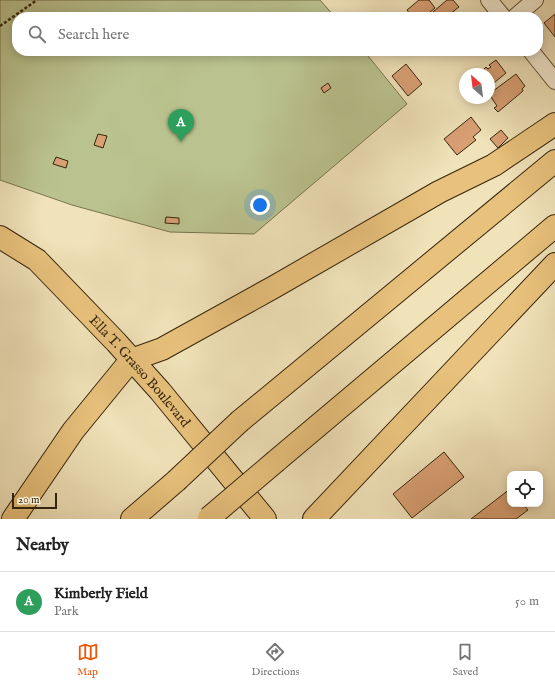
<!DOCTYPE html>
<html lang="en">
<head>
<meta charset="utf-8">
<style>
  :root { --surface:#fff; --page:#f6f6f6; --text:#222; --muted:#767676; --line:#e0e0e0; --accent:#ea580c }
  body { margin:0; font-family:"IM FELL English",serif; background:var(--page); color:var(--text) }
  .controls { position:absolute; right:12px; bottom:12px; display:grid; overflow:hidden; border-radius:8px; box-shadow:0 2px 10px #0003 }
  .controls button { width:36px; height:36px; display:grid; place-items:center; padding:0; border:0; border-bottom:1px solid var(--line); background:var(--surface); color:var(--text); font:20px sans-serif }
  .compass { position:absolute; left:459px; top:68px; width:36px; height:36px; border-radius:50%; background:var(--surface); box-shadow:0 2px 10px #0003; rotate:332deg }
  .scale { position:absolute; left:12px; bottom:10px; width:45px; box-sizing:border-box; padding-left:4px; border:2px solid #36250d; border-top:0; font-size:11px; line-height:14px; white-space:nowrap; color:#36250d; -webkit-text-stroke:3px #f5ecd2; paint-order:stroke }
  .you { position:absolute; left:260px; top:205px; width:14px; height:14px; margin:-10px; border:3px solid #fff; border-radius:50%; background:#1a73e8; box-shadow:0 0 0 6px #1a73e833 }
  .badge { display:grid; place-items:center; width:26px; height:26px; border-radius:50%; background:var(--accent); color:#fff; font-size:13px; font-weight:700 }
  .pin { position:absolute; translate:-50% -33px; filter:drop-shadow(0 1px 2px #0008) }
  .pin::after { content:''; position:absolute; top:21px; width:14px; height:12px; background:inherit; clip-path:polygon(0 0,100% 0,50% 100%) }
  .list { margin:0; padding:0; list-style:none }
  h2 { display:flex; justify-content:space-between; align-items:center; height:52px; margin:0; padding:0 16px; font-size:17px }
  h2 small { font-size:13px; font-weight:400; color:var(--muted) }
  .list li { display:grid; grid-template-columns:26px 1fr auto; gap:12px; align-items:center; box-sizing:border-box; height:60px; padding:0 16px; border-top:1px solid var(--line) }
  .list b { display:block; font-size:15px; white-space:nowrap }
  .list p { margin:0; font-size:13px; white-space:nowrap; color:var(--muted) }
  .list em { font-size:13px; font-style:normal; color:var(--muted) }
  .icon { flex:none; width:22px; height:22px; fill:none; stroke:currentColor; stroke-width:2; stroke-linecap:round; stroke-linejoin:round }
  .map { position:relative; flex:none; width:555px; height:519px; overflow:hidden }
  .search { position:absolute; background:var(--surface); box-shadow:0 2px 10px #0003; left:12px; right:12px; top:12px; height:44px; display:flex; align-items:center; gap:10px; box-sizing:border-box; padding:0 14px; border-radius:16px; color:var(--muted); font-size:15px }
  .sheet { height:112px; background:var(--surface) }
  nav { display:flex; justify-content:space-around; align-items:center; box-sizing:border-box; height:56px; border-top:1px solid var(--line); background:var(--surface); font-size:11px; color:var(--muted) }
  nav a { display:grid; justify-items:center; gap:2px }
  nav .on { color:var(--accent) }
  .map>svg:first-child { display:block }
  .green { fill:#bac38f; stroke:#78744e }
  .building { fill:#d9a074; stroke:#36250d }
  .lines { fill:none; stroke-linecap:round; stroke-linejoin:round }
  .minor-casing { stroke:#645438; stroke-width:18 }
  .primary-casing { stroke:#36250d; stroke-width:24 }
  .motorway-casing { stroke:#36250d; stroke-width:24 }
  .path { stroke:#36250d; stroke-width:2.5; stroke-dasharray:3 2; stroke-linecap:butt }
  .minor { stroke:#f5ecd2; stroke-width:16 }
  .primary { stroke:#e8c17c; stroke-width:22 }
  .motorway { stroke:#e8c17c; stroke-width:22 }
  .motorway-bridge-casing { stroke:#36250d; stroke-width:24; stroke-linecap:butt }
  .motorway-bridge { stroke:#e8c17c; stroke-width:22 }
  .labels { text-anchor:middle; stroke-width:4; stroke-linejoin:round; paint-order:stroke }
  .street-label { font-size:14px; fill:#36250d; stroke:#f5ecd2 }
</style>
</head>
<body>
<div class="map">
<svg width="555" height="519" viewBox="0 0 555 519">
  <rect width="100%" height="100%" fill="#f0e2b9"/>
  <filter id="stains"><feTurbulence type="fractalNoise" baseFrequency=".005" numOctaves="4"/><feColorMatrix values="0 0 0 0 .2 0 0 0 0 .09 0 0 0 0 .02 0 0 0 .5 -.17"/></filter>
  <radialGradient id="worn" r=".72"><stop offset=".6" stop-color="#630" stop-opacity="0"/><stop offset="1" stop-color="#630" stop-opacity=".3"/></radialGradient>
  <path class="green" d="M0,0H320L335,17H17V51H364L407,104L254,234L170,232L72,205L0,180Z"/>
  <g class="building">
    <path d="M419,0H429L435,8L424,17H412L407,10Z"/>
    <path d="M447,0H453L459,7L446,17H427Z"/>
    <path d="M555,14V37L544,23Z"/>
    <path d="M496,60L506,73L489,87V74H483L481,72L486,67L488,69L491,67L489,65Z"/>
    <path d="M406,64L422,84L408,96L392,76Z"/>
    <path d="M516,74L525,86L522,89L523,91L498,112L494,108L497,106L489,94Z"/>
    <path d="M328,83L331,88L324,93L321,88Z"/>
    <path d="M471,117L481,130L473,137L476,140L457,155L444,139Z"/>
    <path d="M501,130L508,138L498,148L490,139Z"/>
    <path d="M98,134L107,136L103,148L94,145Z"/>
    <path d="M56,157L68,161L66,168L53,164Z"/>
    <path d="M166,217L179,218V224L165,223Z"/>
    <path d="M444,452L464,477L412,518L393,494Z"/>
    <path d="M510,489V504H523L528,510L516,519H471Z"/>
  </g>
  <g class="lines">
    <defs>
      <g id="minor">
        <path d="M489,0L503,17"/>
        <path d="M515,17L535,0"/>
        <path d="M531,51L555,81"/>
      </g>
      <g id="primary">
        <path id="s1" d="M0,237L37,260L116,342L160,391L265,519"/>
      </g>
      <g id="motorway">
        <path d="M240,421L555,161"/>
        <path d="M276,461L555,226"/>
        <path d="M13,519L73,431L131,360L162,349L274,287L439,192L494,165L555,124"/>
        <path d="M132,519L176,481"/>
        <path d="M314,519L555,264"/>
      </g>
    </defs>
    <use href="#minor" class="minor-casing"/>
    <use href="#primary" class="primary-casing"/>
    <use href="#motorway" class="motorway-casing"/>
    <path class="path" d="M0,26L37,0"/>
    <use href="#minor" class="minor"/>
    <use href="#primary" class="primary"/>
    <use href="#motorway" class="motorway"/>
    <defs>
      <g id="motorway-bridge">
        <path d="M176,481L240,421"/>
        <path d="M209,518L276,461"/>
      </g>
    </defs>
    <use href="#motorway-bridge" class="motorway-bridge-casing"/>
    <use href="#motorway-bridge" class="motorway-bridge"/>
  </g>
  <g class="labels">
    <g class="street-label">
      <text dy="5" stroke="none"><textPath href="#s1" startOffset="195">Ella T. Grasso Boulevard</textPath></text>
    </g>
  </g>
  <rect width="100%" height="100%" filter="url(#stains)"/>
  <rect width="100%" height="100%" fill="url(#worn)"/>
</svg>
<div class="controls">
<button><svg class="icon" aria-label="locate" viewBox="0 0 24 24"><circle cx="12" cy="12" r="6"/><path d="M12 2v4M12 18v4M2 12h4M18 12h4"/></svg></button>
</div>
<svg class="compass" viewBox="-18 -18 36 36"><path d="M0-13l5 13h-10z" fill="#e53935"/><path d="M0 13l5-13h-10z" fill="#767676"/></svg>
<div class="scale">20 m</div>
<div class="you"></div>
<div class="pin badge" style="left:181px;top:142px;background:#2e9e5b">A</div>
<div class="search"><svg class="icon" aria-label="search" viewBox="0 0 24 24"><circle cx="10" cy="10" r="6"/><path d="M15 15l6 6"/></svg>Search here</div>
</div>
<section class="sheet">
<h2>Nearby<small></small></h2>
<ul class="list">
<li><span class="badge" style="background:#2e9e5b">A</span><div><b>Kimberly Field</b><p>Park</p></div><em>50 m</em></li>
</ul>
</section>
<nav>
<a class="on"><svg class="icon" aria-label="map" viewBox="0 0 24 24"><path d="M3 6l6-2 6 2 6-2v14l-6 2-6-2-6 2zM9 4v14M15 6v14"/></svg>Map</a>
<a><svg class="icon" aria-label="directions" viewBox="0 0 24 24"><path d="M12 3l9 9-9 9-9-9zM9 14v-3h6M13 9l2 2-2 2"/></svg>Directions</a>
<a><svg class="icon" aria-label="saved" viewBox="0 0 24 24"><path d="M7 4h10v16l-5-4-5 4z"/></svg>Saved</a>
</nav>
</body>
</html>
